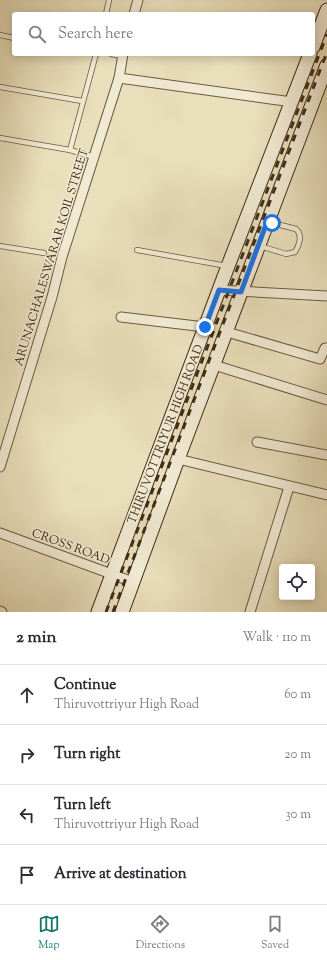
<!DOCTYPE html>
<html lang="en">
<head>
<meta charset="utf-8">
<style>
  :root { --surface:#fff; --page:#f7f7f7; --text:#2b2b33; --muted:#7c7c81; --line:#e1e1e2; --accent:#0f766e }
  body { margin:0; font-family:"Sorts Mill Goudy",serif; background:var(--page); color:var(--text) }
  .controls { position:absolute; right:12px; bottom:12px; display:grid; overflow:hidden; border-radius:4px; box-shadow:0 2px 10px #0003 }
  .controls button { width:36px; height:36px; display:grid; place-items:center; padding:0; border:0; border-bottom:1px solid var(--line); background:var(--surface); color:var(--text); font:20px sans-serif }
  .stop { position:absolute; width:12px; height:12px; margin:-9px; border:3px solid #1a73e8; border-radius:50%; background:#fff }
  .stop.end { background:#1a73e8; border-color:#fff; box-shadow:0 1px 4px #0008 }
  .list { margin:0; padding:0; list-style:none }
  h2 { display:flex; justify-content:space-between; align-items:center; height:52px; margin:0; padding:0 16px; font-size:17px }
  h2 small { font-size:13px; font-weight:400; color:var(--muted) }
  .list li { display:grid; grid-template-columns:26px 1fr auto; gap:12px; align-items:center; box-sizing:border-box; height:60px; padding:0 16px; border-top:1px solid var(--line) }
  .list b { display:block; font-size:15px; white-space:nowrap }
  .list p { margin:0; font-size:13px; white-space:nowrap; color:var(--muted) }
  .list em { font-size:13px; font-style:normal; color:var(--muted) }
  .icon { flex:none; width:22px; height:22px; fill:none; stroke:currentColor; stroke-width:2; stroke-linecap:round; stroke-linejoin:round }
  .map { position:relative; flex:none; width:327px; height:612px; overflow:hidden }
  .search { position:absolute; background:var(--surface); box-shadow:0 2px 10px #0003; left:12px; right:12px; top:12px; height:44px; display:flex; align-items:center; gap:10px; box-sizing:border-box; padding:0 14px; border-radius:4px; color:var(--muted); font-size:15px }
  .sheet { height:292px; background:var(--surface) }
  nav { display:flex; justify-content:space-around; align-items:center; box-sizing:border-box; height:56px; border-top:1px solid var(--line); background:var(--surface); font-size:11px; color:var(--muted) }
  nav a { display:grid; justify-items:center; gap:2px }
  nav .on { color:var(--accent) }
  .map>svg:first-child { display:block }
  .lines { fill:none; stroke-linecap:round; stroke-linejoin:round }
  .lane-casing { stroke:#6a5941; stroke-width:6 }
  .street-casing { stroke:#6a5941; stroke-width:11 }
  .secondary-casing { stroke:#3f2c18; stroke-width:15 }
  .lane { stroke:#f1ead3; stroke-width:4.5 }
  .street { stroke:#f1ead3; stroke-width:9 }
  .secondary { stroke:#f1ead3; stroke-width:13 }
  .rail { stroke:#3f2c18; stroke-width:3; stroke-dasharray:7 7; stroke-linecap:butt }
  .route { stroke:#1a73e8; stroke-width:5 }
  .labels { text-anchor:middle; stroke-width:3; stroke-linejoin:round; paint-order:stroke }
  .street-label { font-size:12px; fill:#3f2c18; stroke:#f1ead3 }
</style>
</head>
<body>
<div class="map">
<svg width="327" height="612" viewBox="0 0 327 612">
  <rect width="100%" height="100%" fill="#e9dfbb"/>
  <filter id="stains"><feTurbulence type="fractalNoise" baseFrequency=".005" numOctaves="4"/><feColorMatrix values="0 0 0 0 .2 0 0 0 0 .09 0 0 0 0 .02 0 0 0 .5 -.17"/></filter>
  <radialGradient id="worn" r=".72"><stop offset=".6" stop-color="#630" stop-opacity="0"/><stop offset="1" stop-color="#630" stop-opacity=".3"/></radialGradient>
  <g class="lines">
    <defs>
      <g id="lane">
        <path d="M106,14L109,0"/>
        <path d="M0,35L14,38"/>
        <path d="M111,54L122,56"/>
        <path d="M0,87L82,101"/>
        <path d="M0,138L70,150L94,157"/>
        <path d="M70,150L96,54"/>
        <path d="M0,246L44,253"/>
        <path d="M260,246L286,254L295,252C299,246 303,235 296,229L269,222"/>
        <path d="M137,250L227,266"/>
      </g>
      <g id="street">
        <path d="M134,14L138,0"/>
        <path d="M119,78L292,102"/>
        <path d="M219,290L327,296"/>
        <path d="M121,317L205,327"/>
        <path d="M227,332L320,359L325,348H327"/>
        <path d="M214,365L327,400"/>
        <path d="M257,442L327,455"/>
        <path d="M178,459L327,495"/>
        <path d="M0,467L52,297L62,257L119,78L123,54"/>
        <path d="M0,533L133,582"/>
        <path d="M0,611L2,612"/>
        <path d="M250,612L289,487"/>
      </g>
      <g id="secondary">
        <path d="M313,47L327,10"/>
        <path d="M98,612L228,266L310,54"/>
        <path d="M122,612L178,459L327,65"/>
      </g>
    </defs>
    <use href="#lane" class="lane-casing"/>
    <use href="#street" class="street-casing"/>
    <use href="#secondary" class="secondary-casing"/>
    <use href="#lane" class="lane"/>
    <use href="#street" class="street"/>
    <use href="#secondary" class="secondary"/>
    <g class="rail">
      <path d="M106,612L327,34"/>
      <path d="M113,612L327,52"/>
    </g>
  </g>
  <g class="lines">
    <path class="route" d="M205,327L219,290L241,292L267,222L272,223"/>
  </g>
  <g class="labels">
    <g class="street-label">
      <text transform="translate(51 257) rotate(-73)" y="4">ARUNACHALESWARAR KOIL STREET</text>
      <text transform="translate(165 434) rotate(-69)" y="4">THIRUVOTTRIYUR HIGH ROAD</text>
      <text transform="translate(71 546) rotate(20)" y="4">CROSS ROAD</text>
    </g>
  </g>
  <rect width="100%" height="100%" filter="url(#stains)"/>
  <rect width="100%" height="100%" fill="url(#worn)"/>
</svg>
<div class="controls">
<button><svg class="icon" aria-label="locate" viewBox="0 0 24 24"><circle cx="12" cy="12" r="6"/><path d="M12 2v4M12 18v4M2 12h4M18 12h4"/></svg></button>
</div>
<div class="stop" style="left:272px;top:223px"></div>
<div class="stop end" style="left:205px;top:327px"></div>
<div class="search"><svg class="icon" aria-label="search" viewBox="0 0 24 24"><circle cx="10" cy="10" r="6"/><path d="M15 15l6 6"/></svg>Search here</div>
</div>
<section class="sheet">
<h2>2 min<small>Walk · 110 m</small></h2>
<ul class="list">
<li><svg class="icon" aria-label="ahead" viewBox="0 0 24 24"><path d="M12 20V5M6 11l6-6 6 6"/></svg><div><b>Continue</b><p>Thiruvottriyur High Road</p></div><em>60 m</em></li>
<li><svg class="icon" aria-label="right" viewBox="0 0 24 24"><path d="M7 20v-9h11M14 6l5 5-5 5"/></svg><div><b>Turn right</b></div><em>20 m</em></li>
<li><svg class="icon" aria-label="left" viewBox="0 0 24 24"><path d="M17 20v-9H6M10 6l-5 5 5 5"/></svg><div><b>Turn left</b><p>Thiruvottriyur High Road</p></div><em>30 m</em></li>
<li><svg class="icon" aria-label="arrive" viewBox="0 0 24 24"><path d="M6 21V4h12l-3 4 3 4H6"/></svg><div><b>Arrive at destination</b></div></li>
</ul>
</section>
<nav>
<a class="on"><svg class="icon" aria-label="map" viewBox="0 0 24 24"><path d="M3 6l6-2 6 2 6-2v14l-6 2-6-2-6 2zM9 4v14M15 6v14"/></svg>Map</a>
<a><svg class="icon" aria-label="directions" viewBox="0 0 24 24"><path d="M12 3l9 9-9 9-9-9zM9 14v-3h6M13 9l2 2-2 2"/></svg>Directions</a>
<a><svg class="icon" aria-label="saved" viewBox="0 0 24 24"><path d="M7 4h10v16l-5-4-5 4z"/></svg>Saved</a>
</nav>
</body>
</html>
